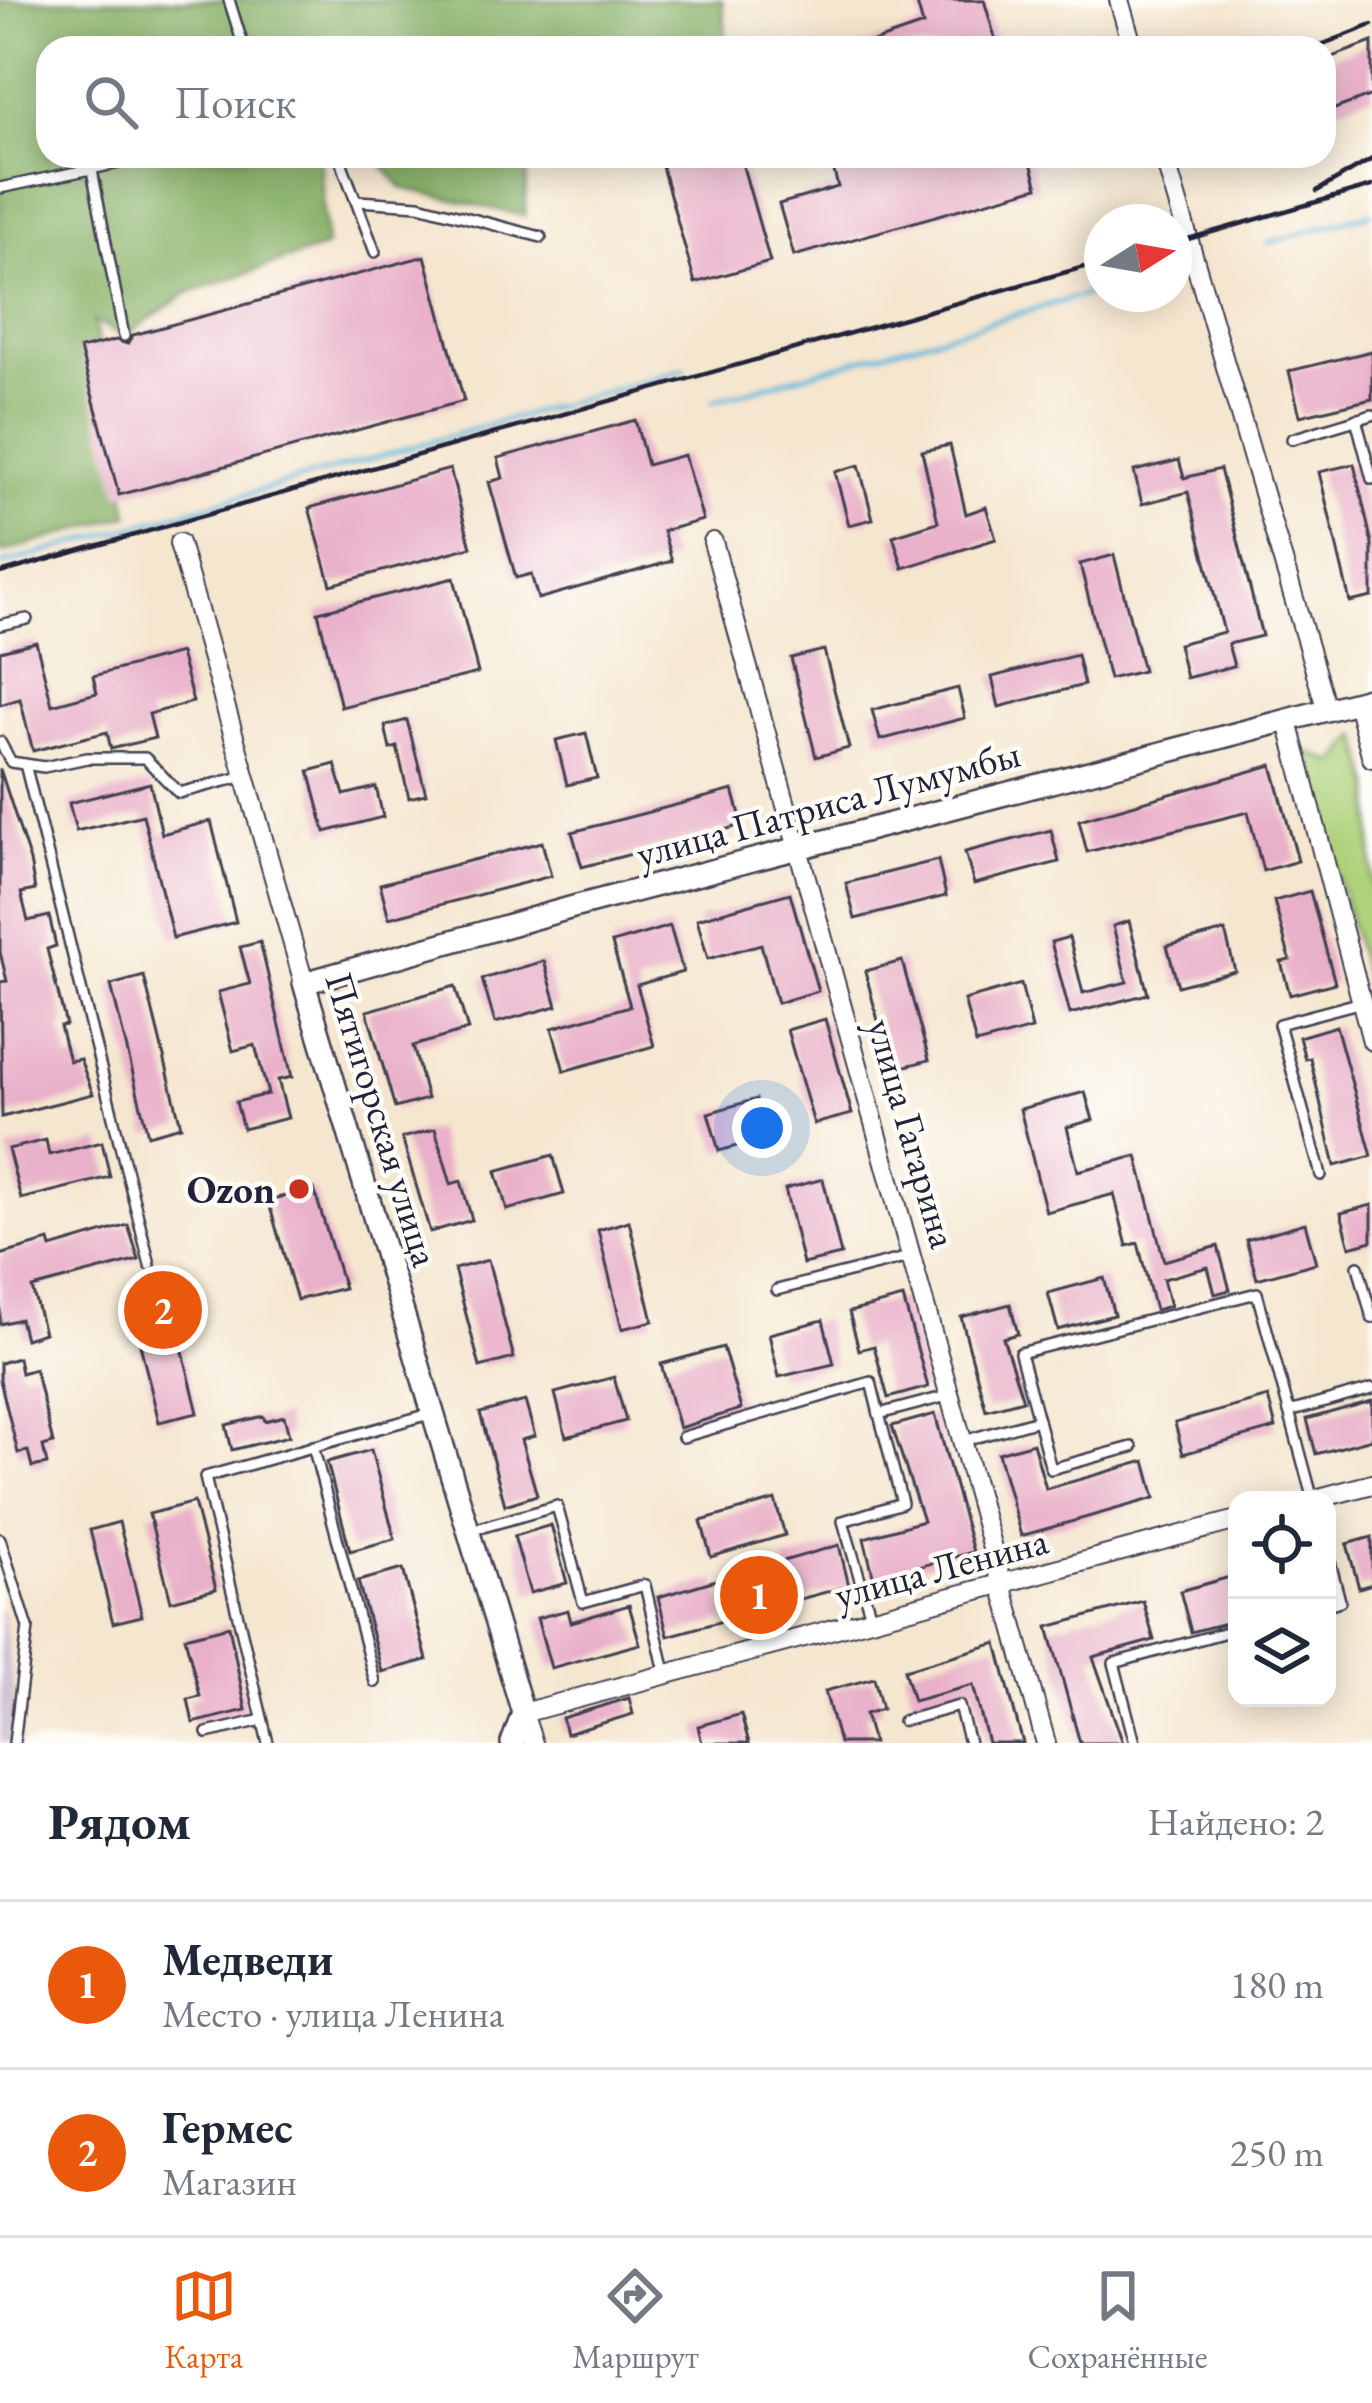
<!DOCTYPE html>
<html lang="ru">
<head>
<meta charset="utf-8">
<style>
  :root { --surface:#fff; --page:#f2f2f3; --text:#1f2937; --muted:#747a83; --line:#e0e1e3; --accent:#ea580c }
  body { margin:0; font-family:"EB Garamond",serif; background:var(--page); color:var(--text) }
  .controls { position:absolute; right:36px; bottom:36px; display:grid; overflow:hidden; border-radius:24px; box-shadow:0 6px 30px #0003 }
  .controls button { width:108px; height:108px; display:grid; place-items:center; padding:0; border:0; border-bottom:3px solid var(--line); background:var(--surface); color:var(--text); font:60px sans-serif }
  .compass { position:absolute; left:1084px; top:204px; width:108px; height:108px; border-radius:50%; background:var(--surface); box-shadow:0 6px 30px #0003; rotate:79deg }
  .you { position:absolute; left:762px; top:1128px; width:42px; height:42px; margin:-30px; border:9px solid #fff; border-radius:50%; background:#1a73e8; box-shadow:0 0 0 18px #1a73e833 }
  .badge { display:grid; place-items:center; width:78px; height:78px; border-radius:50%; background:var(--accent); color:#fff; font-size:39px; font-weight:700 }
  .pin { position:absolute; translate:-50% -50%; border:6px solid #fff; box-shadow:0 3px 12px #0006 }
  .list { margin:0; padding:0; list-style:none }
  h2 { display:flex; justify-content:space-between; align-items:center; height:156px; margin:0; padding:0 48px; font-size:51px }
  h2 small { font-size:39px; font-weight:400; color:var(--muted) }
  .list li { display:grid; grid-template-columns:78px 1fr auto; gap:36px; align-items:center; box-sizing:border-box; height:168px; padding:0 48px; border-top:3px solid var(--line) }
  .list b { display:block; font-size:45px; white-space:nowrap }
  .list p { margin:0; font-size:39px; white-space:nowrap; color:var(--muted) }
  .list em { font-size:39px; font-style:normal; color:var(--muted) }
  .icon { flex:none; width:66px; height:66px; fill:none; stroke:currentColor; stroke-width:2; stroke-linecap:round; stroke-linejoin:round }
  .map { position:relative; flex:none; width:1372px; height:1743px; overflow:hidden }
  .search { position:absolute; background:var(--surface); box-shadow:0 6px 30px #0003; left:36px; right:36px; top:36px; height:132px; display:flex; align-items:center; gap:30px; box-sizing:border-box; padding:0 42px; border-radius:36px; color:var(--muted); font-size:45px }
  .sheet { height:492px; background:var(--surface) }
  nav { display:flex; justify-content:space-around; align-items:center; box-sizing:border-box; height:168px; border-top:3px solid var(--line); background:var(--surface); font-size:33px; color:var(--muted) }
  nav a { display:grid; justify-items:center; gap:6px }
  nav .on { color:var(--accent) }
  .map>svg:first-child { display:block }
  .industrial { fill:#cebed1 }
  .green { fill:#aed17a; stroke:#687a5a; stroke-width:3 }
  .forest { fill:#8ab36a; stroke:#566a52; stroke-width:3 }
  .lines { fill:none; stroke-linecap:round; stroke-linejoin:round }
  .stream { stroke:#5db8db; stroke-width:4.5 }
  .building { fill:#e9b0c9 }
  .service-casing { stroke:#423f51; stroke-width:14 }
  .minor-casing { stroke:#423f51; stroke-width:22 }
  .tertiary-casing { stroke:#423f51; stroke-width:26 }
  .service { stroke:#fff; stroke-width:9 }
  .minor { stroke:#fff; stroke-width:18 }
  .tertiary { stroke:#fff; stroke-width:21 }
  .rail { stroke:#22223b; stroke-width:4.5 }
  .poi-dot { fill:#c8321e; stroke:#fdfcf7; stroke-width:4.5 }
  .labels { text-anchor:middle; stroke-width:9; stroke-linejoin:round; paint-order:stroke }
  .street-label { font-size:39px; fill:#22223b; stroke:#fdfcf7 }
  .poi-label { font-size:39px; font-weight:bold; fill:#22223b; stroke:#fdfcf7; text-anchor:end }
</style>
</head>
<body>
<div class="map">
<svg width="1372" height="1743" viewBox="0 0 1372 1743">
  <rect width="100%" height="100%" fill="#fdfcf7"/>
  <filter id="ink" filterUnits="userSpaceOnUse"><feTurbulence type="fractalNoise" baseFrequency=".00833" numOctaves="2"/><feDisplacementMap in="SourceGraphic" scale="24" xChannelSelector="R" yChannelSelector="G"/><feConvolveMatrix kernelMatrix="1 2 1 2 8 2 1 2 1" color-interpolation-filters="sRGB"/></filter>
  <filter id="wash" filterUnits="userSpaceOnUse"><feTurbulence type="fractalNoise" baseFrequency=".004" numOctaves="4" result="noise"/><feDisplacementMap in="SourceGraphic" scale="48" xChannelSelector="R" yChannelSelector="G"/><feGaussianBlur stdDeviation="2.7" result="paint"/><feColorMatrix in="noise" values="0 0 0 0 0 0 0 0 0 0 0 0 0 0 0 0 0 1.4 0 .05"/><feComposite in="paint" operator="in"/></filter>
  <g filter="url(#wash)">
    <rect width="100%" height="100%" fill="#f5e6cf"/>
    <path class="industrial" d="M0,1606L3,1617L21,1743H0Z"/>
    <path class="green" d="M1358,735L1372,787V1006L1305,751L1335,763Z"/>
    <g class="forest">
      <path d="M0,0H722L727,43L711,48H48V156H320L326,247L189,292L124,336L94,321L129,515L0,553Z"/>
      <path d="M374,156H527L525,216L402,188Z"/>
    </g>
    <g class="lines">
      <g class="stream">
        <path d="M1268,243L1372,213"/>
        <path d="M713,401L1102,290"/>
        <path d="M0,565L685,369"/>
      </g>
    </g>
    <g id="blocks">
      <g class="building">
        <path d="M916,0H984L998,48H856L923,25Z"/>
        <path d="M1372,42V95L1324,113V60Z"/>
        <path d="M659,156H740L770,262L695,283Z"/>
        <path d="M830,156H1029L1038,187L794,256L779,204L838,187Z"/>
        <path d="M425,256L464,401L119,495L80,349L116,340L127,344L133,335Z"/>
        <path d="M1372,351V399L1300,416L1289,371Z"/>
        <path d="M635,420L647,465L684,455L703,520L663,531L672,561L538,599L531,574L516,578L489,482L503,478L498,458Z"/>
        <path d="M950,445L966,514L986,507L996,539L903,568L893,536L938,522L922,451Z"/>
        <path d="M1179,460L1184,478L1220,469L1262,636L1228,644L1234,666L1186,678L1178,644L1224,632L1188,492L1142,504L1134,471Z"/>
        <path d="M1354,464L1372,544V597L1350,602L1319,472Z"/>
        <path d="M859,465L873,519L849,525L835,472Z"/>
        <path d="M450,469L471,547L331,585L309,508Z"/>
        <path d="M1114,555L1143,671L1109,679L1080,564Z"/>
        <path d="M454,578L478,673L341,707L318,612Z"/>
        <path d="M36,642L52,705L97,693L93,676L180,653L193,702L149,714L155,738L111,749L107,732L33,751L20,699L0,705V651Z"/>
        <path d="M824,650L849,748L816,757L791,658Z"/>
        <path d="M1077,655L1084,685L999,707L992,677Z"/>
        <path d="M958,688L965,718L880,740L872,710Z"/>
        <path d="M407,720L426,794L409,798L397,747L390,749L385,726Z"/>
        <path d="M586,733L597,778L567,785L556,740Z"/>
        <path d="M335,764L344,795L376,787L383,817L325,832L309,771Z"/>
        <path d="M1272,765L1298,861L1263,871L1248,812L1087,852L1079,820Z"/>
        <path d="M0,769L30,861L35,890L21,893L28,921L49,916L56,946L47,949L66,1025L60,1026L69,1061L80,1059L93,1094L2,1117L0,982L7,981L0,952Z"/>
        <path d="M150,783L162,834L211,821L236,922L173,938L143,815L76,831L69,803Z"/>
        <path d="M733,790L743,825L582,867L572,832Z"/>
        <path d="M1051,830L1059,862L974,884L965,852Z"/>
        <path d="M542,842L551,876L389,918L380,884Z"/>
        <path d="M938,860L946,896L855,919L846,883Z"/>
        <path d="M1310,891L1335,983L1290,995L1281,962L1290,960L1274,901Z"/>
        <path d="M790,893L818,991L777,1003L761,944L708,959L697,919Z"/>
        <path d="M1129,921L1148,994L1070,1014L1051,942L1069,937L1083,993L1127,982L1113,926Z"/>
        <path d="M670,926L683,972L637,985L654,1046L564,1071L552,1028L630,1006L612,943Z"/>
        <path d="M1225,931L1235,971L1178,986L1167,946Z"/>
        <path d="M260,942L292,1077L278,1080L288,1118L243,1129L236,1102L268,1094L255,1045L233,1051L218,992L250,984L240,947Z"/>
        <path d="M544,961L557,1006L495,1023L482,979Z"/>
        <path d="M902,961L929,1060L891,1070L865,971Z"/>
        <path d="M144,976L181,1126L148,1135L111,985Z"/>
        <path d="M1021,984L1032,1029L976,1044L964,1000Z"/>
        <path d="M455,986L468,1030L413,1046L427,1099L395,1108L367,1011Z"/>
        <path d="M825,1019L852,1114L814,1124L787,1030Z"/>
        <path d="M1336,1026L1372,1156L1335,1166L1310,1058L1305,1059L1299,1037Z"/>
        <path d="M1085,1092L1093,1120L1067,1127L1078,1171L1137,1156L1164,1261L1218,1246L1230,1290L1215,1294L1208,1267L1163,1279L1170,1306L1155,1310L1138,1243L1127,1246L1114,1194L1046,1212L1020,1109Z"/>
        <path d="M756,1099L766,1138L719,1151L708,1113Z"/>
        <path d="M435,1129L451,1184L461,1181L472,1220L430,1232L402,1138Z"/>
        <path d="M46,1140L49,1155L102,1142L110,1177L21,1199L8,1149Z"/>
        <path d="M553,1155L564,1194L507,1210L496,1171Z"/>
        <path d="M823,1179L841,1255L803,1264L785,1189Z"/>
        <path d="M314,1189L344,1288L297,1300L268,1200Z"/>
        <path d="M1372,1205V1241L1350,1247L1341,1213Z"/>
        <path d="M629,1221L653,1321L622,1329L598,1230Z"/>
        <path d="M1305,1223L1316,1263L1257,1279L1246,1240Z"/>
        <path d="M128,1225L139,1260L32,1288L44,1333L25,1339L20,1319L0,1324V1255L49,1241L51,1248Z"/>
        <path d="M488,1260L514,1358L480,1367L454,1269Z"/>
        <path d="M1104,1278L1114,1315L1058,1330L1048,1293Z"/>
        <path d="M182,1290L190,1320L176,1323L198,1413L159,1422L130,1303Z"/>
        <path d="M903,1298L928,1387L888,1398L874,1346L859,1350L849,1312Z"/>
        <path d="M1010,1304L1018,1334L1003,1338L1023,1400L986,1410L961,1317Z"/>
        <path d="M823,1320L834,1364L779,1377L769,1334Z"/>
        <path d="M723,1347L741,1409L679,1428L661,1364Z"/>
        <path d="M18,1358L21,1373L35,1369L53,1443L43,1446L47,1464L32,1467L28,1451L18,1453L0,1380V1363Z"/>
        <path d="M614,1377L626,1421L566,1437L555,1393Z"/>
        <path d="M1268,1397L1276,1428L1183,1454L1175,1423Z"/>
        <path d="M525,1401L535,1436L521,1440L537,1495L505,1505L480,1413Z"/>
        <path d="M1372,1401V1439L1316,1454L1307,1419Z"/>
        <path d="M935,1414L973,1552L874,1579L864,1538L923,1521L892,1426Z"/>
        <path d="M263,1416L265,1421L284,1416L289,1436L232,1450L226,1425Z"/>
        <path d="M1033,1443L1046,1489L1145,1461L1155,1498L1021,1536L998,1453Z"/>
        <path d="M371,1450L395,1539L350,1551L327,1462Z"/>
        <path d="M775,1500L785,1535L711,1557L701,1521Z"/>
        <path d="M194,1502L216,1589L171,1601L149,1514Z"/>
        <path d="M119,1522L142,1616L113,1623L90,1530Z"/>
        <path d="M551,1525L567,1583L530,1593L514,1536Z"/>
        <path d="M1372,1537V1584L1359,1588L1347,1544Z"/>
        <path d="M839,1545L849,1586L793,1601L783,1561Z"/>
        <path d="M403,1569L427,1660L382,1672L358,1581Z"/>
        <path d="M1237,1575V1620L1191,1632L1180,1591Z"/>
        <path d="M716,1580L726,1620L668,1636L658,1597Z"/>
        <path d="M1143,1601L1154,1640L1093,1657L1123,1743H1080L1048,1627Z"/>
        <path d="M629,1605L640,1644L551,1668L537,1618L568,1610L571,1622Z"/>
        <path d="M229,1626L246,1710L193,1723L188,1699L200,1696L185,1637Z"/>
        <path d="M997,1643L1016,1718L1023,1743H988L973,1685L913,1701L904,1670Z"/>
        <path d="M874,1678L882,1709L865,1714L873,1743H839L825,1691Z"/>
        <path d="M629,1698L633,1714L566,1734L562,1718Z"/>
        <path d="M741,1714L749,1743H702L698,1726Z"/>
      </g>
    </g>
  </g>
  <g filter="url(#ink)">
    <use href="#blocks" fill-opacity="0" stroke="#423f51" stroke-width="3"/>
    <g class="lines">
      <defs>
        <g id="service">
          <path d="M229,0L244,48"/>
          <path d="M339,156L375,252"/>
          <path d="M92,170L124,336"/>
          <path d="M0,188L153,156"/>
          <path d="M358,201L419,205L541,237"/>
          <path d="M1356,419L1372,479"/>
          <path d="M1292,439L1372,415"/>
          <path d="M0,625L27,619"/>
          <path d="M0,742L11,762L44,767L87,758H145L179,793L245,776"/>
          <path d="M25,764L150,1265"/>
          <path d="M1321,1175L1279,1024L1362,1002"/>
          <path d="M1358,1266L1372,1318"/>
          <path d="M777,1290L913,1256"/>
          <path d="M1289,1412L1372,1389"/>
          <path d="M1038,1420L1051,1469L1132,1447"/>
          <path d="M683,1437L871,1382L879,1414L951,1395"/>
          <path d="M963,1441L1038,1420L1020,1353L1257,1293L1313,1500"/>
          <path d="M313,1446L375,1682"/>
          <path d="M469,1531L557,1506L583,1602L645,1585L666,1676"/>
          <path d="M0,1539L28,1628L14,1743"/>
          <path d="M1327,1550L1340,1601L1327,1605"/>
          <path d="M871,1617L843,1521L902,1503L879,1414"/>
          <path d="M903,1721L959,1706L969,1743"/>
          <path d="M207,1733L262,1720"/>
          <path d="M268,1743L205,1477L433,1413"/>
          <path d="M1135,1743L1114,1663L1237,1629"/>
        </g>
        <g id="minor">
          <path d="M1119,0L1133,48"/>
          <path d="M1164,156L1327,711"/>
          <path d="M713,542L1046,1743"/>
          <path d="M179,543L304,983"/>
          <path d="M1357,703L1372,758"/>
          <path d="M1288,722L1372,1041"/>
          <path d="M1312,1500L1372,1484"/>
          <path d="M533,1743L523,1713L1237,1520"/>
        </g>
        <path id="tertiary" d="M512,1743L523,1713L304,983L577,906L1372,698"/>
      </defs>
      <use href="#service" class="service-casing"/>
      <use href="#minor" class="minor-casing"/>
      <use href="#tertiary" class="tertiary-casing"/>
      <use href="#service" class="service"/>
      <use href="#minor" class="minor"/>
      <use href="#tertiary" class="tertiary"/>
      <g class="rail">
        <path d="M1313,48L1372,25"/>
        <path d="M1317,191L1372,159"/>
        <path d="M1174,243L1372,186"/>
        <path d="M0,573L1102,262"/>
      </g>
    </g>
  </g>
  <circle class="poi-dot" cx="299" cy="1189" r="12"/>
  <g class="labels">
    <g class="street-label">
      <text transform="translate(828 803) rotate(-15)" y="14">улица Патриса Лумумбы</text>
      <text transform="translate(383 1119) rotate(73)" y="14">Пятигорская улица</text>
      <text transform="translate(913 1133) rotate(74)" y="14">улица Гагарина</text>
      <text transform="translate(941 1567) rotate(-15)" y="14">улица Ленина</text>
    </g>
    <g class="poi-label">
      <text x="275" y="1203">Ozon</text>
    </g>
  </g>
</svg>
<div class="controls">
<button><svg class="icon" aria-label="locate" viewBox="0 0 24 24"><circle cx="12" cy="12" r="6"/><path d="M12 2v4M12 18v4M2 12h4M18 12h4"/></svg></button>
<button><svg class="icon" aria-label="layers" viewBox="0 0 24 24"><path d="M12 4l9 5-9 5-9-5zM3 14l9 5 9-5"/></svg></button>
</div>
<svg class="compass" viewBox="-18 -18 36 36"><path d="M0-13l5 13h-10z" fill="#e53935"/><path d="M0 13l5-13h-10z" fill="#747a83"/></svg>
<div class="you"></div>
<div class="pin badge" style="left:759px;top:1595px">1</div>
<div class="pin badge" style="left:163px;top:1310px">2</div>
<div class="search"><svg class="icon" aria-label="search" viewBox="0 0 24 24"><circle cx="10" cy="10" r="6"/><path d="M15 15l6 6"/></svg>Поиск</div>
</div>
<section class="sheet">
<h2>Рядом<small>Найдено: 2</small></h2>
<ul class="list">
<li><span class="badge">1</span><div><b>Медведи</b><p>Место · улица Ленина</p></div><em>180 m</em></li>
<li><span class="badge">2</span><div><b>Гермес</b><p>Магазин</p></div><em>250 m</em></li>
</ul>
</section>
<nav>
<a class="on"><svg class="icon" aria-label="map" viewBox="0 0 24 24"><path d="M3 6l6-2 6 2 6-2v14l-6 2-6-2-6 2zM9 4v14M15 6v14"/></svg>Карта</a>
<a><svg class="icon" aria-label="directions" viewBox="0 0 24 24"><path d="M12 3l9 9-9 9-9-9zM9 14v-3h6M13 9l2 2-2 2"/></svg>Маршрут</a>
<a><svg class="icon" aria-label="saved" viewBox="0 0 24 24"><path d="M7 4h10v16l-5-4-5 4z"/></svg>Сохранённые</a>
</nav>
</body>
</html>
